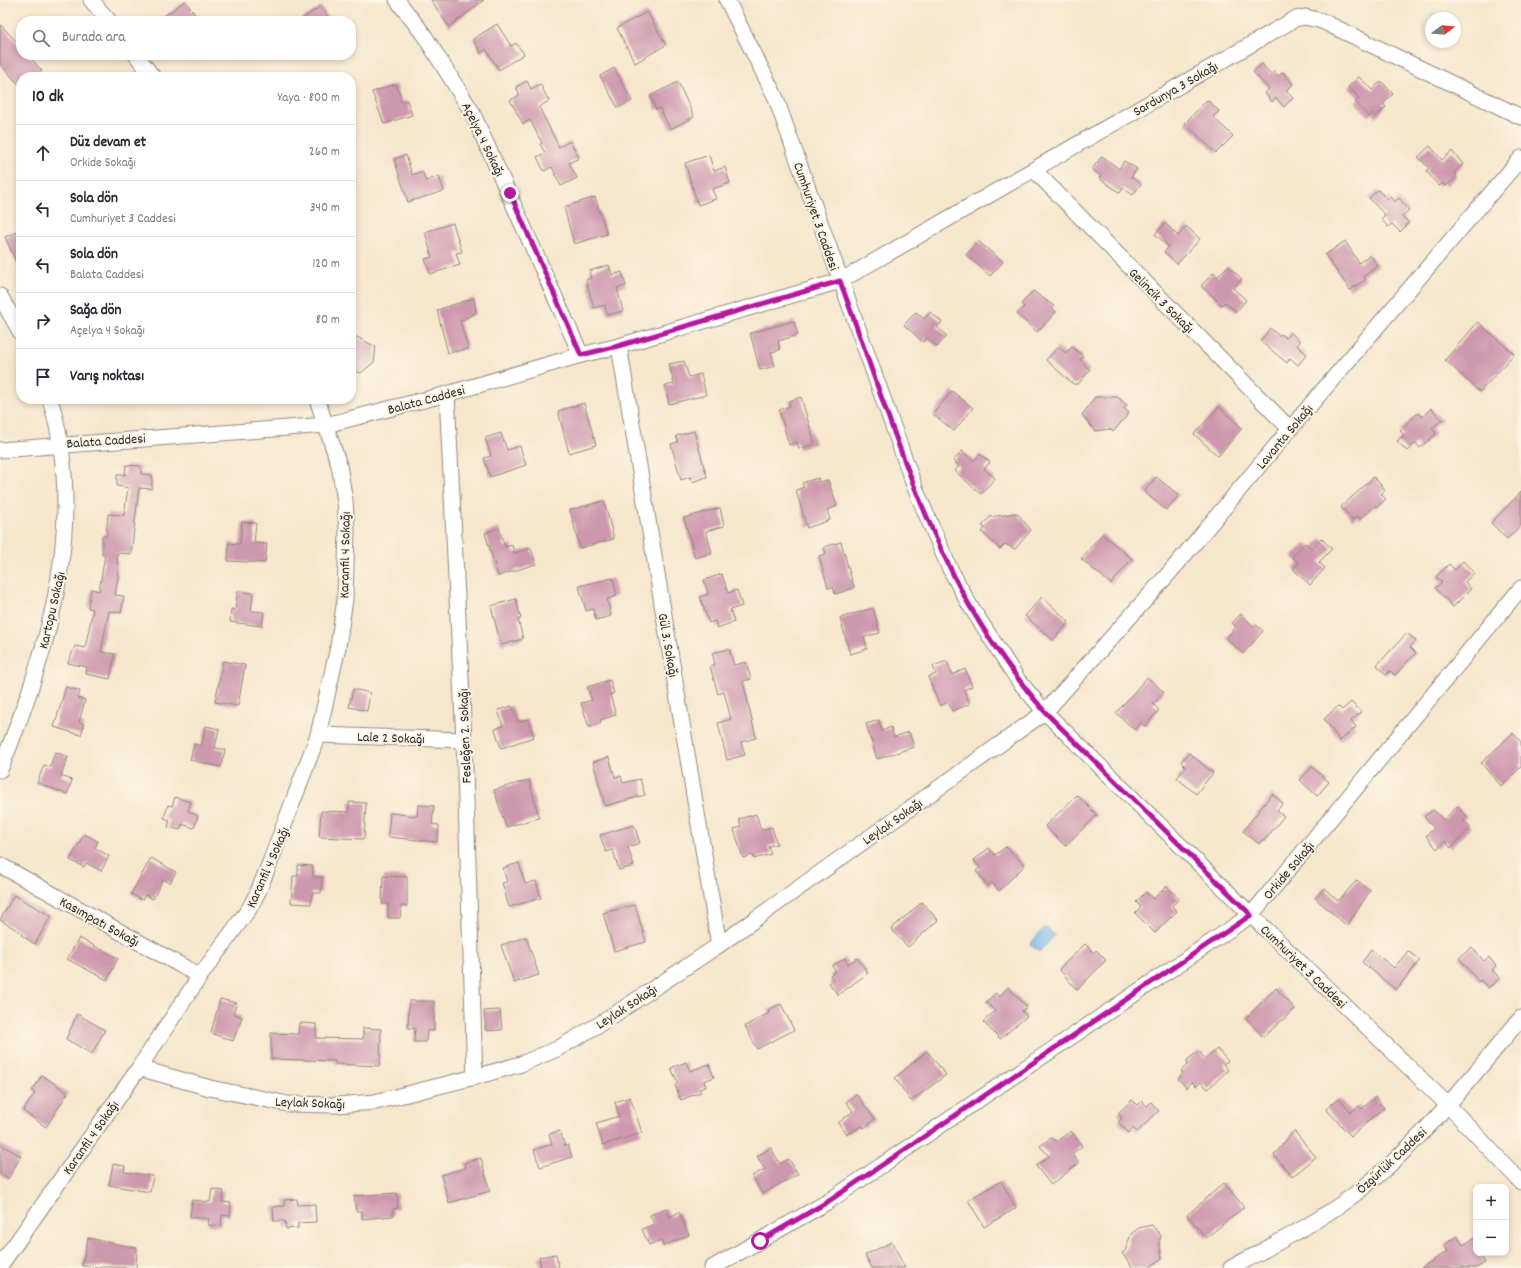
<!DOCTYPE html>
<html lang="tr">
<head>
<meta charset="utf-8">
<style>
  :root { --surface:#fff; --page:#f2f2f3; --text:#2b2b33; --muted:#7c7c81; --line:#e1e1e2 }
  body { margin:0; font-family:Dekko,sans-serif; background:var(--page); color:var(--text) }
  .controls { position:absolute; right:12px; bottom:12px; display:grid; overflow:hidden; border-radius:8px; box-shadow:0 2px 6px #0003 }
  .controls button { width:36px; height:36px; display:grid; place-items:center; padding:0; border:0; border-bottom:1px solid var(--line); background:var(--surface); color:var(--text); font:20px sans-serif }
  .compass { position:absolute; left:1425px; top:12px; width:36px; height:36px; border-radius:50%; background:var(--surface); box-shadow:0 2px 6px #0003; rotate:74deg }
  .stop { position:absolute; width:12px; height:12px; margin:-9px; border:3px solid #b5179e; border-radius:50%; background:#fff }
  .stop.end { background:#b5179e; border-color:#fff; box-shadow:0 1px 4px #0008 }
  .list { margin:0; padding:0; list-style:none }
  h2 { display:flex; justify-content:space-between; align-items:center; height:52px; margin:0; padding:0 16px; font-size:17px }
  h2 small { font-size:13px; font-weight:400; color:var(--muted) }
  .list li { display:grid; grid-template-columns:26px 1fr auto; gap:12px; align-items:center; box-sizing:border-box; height:56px; padding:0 16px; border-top:1px solid var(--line) }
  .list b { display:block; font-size:15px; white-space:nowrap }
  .list p { margin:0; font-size:13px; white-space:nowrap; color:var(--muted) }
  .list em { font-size:13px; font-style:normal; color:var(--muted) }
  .icon { flex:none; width:22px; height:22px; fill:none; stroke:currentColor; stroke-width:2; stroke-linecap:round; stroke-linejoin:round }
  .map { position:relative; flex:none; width:1521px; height:1268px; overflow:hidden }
  .search { position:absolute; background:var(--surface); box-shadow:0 2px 6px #0003; left:16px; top:16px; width:340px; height:44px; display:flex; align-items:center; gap:10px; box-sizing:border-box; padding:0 14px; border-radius:16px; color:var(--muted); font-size:15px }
  .panel { position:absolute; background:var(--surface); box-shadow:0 2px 6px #0003; left:16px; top:72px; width:340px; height:332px; border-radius:16px }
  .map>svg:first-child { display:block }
  .water { fill:#7bbaef; stroke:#53728d }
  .building { fill:#cd97ae }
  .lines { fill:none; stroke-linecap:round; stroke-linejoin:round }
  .minor-casing { stroke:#90887c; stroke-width:17 }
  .minor { stroke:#fff; stroke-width:15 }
  .route { stroke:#b5179e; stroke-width:5 }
  .labels { text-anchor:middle; stroke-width:4; stroke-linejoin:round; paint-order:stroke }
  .street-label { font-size:14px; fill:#2b2b2b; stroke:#fcf5e5 }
</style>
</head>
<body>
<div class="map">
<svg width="1521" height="1268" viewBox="0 0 1521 1268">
  <rect width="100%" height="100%" fill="#fcf5e5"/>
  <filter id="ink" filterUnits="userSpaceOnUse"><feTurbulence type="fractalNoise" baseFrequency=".025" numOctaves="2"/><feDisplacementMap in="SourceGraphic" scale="8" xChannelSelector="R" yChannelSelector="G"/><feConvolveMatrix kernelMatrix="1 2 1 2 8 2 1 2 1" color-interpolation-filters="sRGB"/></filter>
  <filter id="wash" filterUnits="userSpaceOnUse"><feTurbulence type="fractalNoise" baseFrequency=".012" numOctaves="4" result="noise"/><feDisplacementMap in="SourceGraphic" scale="16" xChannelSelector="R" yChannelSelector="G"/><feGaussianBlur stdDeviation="0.9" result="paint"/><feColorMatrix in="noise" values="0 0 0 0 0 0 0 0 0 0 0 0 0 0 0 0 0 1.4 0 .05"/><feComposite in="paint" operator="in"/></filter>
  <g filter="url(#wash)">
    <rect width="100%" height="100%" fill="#f6e6cc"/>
    <path class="water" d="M1045,927L1055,935L1039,952L1030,944Z"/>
    <g id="blocks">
      <g class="building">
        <path d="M431,0H484L449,27Z"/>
        <path d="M185,1L200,21H158Z"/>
        <path d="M321,6L328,17L321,21H299Z"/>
        <path d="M647,12L666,45L635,63L617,28Z"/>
        <path d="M0,24L21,47V55H28L42,71L35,77H21V87L0,64Z"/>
        <path d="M497,24L511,46L516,43L524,54L499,70L486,49L481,53L473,39Z"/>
        <path d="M1262,64L1271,74L1274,71L1278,76L1283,72L1293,84L1286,91L1293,98L1284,107L1276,98L1272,102L1265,93L1269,89L1253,72Z"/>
        <path d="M614,68L632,101L618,108L600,76Z"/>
        <path d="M1359,77L1372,90L1381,81L1393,94L1383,104L1386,107L1376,117L1373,113L1369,117L1355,102L1359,98L1348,87Z"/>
        <path d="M527,81L531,89L540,84L549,101L539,107L559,147L570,141L579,158L569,163L577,178L561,186L552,167L544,171L537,157L545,153L540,144L542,143L530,120L523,124L510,100L520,95L516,87Z"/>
        <path d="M678,82L694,117L670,129L660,108L656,110L650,96Z"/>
        <path d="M396,84L402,102L407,100L412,115L384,124L372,92Z"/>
        <path d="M1207,100L1219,111L1213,117L1233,136L1216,153L1185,123Z"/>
        <path d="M1430,146L1442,160L1452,151L1463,164L1454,173L1457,176L1446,186L1443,183L1439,186L1426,171L1429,168L1418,157Z"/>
        <path d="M406,155L412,175L422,171L426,181L439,176L444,191L408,202L394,159Z"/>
        <path d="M709,155L714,171L725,167L730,183L712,189L716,199L698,205L685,163Z"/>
        <path d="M1102,156L1119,169L1124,161L1137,169L1131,177L1141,184L1133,195L1123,188L1120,193L1099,178L1101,176L1092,169Z"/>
        <path d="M1378,190L1387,199L1390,197L1394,202L1399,198L1409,210L1402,216L1409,223L1400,232L1392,224L1388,227L1381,219L1385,215L1369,198Z"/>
        <path d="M595,197L607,234L574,244L564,207Z"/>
        <path d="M453,223L462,252L456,253L460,265L430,274L425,259L432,257L425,232Z"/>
        <path d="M1165,223L1178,236L1186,226L1200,239L1177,264L1164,252L1169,247L1155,234Z"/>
        <path d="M21,230V273L5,237Z"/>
        <path d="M978,241L1003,262L990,276L966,255Z"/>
        <path d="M1345,241L1359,263L1370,255L1378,266L1364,276L1366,279L1350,290L1325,255Z"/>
        <path d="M609,265L612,275L622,272L626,286L617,288L623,311L607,315L605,305L594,308L586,280L591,278L589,271Z"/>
        <path d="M1228,266L1242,279L1233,288L1246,300L1236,312L1225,302L1222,305L1201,286L1213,273L1217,277Z"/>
        <path d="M1033,291L1054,306L1052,308L1056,312L1037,332L1017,314L1024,307L1021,304Z"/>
        <path d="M474,298L476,313L460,321L468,349L448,353L437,310Z"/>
        <path d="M916,312L924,319L930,312L942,322L937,327L947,336L937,347L927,338L923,342L904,325Z"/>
        <path d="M794,321L798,335L778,341L780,350L771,352L775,366L760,370L750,333Z"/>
        <path d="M1478,322L1514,354L1480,392L1445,360Z"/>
        <path d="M1270,328L1279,336L1281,334L1286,338L1290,332L1300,341L1297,346L1307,354L1298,365L1290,358L1287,363L1260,341Z"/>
        <path d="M351,334L376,347L374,362L361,373L351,370Z"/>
        <path d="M1058,347L1066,353L1072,347L1083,356L1080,360L1090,370L1078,384H1073L1046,360Z"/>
        <path d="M684,361L689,377L701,374L706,395L669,404L665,386L674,384L669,364Z"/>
        <path d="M952,391L973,408L954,431L933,414Z"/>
        <path d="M801,397L815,444L799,449L797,442L789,445L779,410L790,406L789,401Z"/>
        <path d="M1095,397H1117L1127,405L1124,408L1129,413L1113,432L1110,429L1095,431L1082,415Z"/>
        <path d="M584,403L596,445L569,453L558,411Z"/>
        <path d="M1219,407L1242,428L1218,456L1194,434Z"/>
        <path d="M1431,408L1442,420L1432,428L1436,434L1420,448L1416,443L1407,451L1397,441L1404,435L1400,430L1418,413L1422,417Z"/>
        <path d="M694,431L707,477L692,482L690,477L681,480L671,444L678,442L676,436Z"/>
        <path d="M501,433L507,450L520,446L526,465L490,477L484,458L491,456L485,438Z"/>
        <path d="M962,451L974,461L980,454L990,462L984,469L995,478L981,494L955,471L959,466L953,461Z"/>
        <path d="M126,465L141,466V474L152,475V489L139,488L131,554L117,553L118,577L115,595L124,596L121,613L109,611L101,652L115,654L110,679L86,674L87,667L68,663L75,646L85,648L93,609L88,608L91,589L99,591L105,555H102V535L106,536L108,514L124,515L128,488L117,486V475H125Z"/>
        <path d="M1156,477L1179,495L1166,510L1144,492Z"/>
        <path d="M1374,477L1385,490L1381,494L1386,499L1377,507L1375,506L1360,519L1357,516L1353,520L1341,507Z"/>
        <path d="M818,478L819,482L828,480L837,506L827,510L830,520L807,528L796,490L804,487L802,483Z"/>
        <path d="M1521,492V525L1507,539L1491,523Z"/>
        <path d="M604,501L614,539L580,548L570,510Z"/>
        <path d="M720,508L724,526L706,531L712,553L695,558L684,518Z"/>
        <path d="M1017,513L1031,530L1015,549L1005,544L1000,549L982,532L985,528L982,526L990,517Z"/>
        <path d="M242,522L256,523L254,543L267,544L265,563L228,561L229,543L240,544Z"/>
        <path d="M499,528L505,547L512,545L514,553L531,548L536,564L498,576L485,533Z"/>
        <path d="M1102,534L1132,559L1111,584L1081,559Z"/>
        <path d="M1321,538L1332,549L1319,562L1325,568L1310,585L1293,569L1299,563L1292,557L1305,543L1312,549Z"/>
        <path d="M841,542L854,588L835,594L833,587L828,588L819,556L826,554L824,547Z"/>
        <path d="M1463,561L1474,573L1465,582L1471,589L1453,607L1435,588L1442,582L1436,577L1449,564L1455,570Z"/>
        <path d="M722,574L728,593L737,590L742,606L730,610L734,622L717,628L715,621L709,623L700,597L708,594L704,580Z"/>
        <path d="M613,578L617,596L607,599L611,616L596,620L593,609L586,611L579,586Z"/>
        <path d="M238,591L253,593L251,611L264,612L262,626L230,622L231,609L235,610Z"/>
        <path d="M1042,597L1069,622L1053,640L1025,616Z"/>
        <path d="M516,599L521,619H518L523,639L501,645L491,606Z"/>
        <path d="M873,608L880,633L864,637L867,649L850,654L840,618Z"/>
        <path d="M1241,614L1253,626L1255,624L1263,631L1243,654L1226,638L1236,627L1232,623Z"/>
        <path d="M1407,633L1416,641L1410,647L1416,653L1395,675L1390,671L1386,675L1377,665Z"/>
        <path d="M729,649L734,665L746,662L751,679L743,681L756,738L741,742L745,755L727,760L718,723L731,719L724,692L718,694L710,666L715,664L712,653Z"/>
        <path d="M223,661L245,665L238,706L215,702Z"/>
        <path d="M947,661L952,675L965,669L972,686L964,690L970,704L952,711L948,702L940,706L928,677L936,674L933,666Z"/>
        <path d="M1147,677L1164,692L1153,704L1159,710L1145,726L1141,723L1135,730L1116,713Z"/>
        <path d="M610,680L614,693L610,695L616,715L600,720L601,723L589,727L581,703L592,700L587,687Z"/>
        <path d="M66,687L80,691L78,698L85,700L79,722L84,724L81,735L54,727Z"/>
        <path d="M353,689L370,693L367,711L349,707Z"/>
        <path d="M1351,702L1361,712L1351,721L1356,727L1340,741L1324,719L1338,706L1342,710Z"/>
        <path d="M512,706L518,722L528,719L534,737L501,748L495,729L503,726L498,710Z"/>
        <path d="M879,720L882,731L891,727L894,737L909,732L914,747L877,759L866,724Z"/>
        <path d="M206,726L219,729L215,748L225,750L221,767L190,760L194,744L201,746Z"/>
        <path d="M1513,733L1521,742V767L1501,786L1481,763Z"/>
        <path d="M55,752L68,757L61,776L72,780L67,794L37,783L44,765L50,767Z"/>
        <path d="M1189,753L1213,773L1196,794L1177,778L1186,767L1181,762Z"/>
        <path d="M609,757L615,777L621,776L623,783L640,779L645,795L605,806L593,762Z"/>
        <path d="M1312,767L1329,782L1317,796L1300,780Z"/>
        <path d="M529,780L539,818L506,827L494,790Z"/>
        <path d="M1272,794L1283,803L1277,811L1284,816L1264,841L1262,840L1259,844L1243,831Z"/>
        <path d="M1077,795L1097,815L1065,846L1045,826Z"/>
        <path d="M175,797L191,802L188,811L198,816L194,828L182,824L180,830L168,827L170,820L164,818L168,805L172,806Z"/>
        <path d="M349,802L366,803L364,839L319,837L321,811L349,812Z"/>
        <path d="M418,805L434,806L432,824L439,825L437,842L388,837L390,813L417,816Z"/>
        <path d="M1457,806L1467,816L1463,820L1471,827L1451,848L1445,841L1437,849L1426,836L1434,828L1424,817L1433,810L1444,820Z"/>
        <path d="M756,814L761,830L772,827L777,844L768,846L771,854L754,859L753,855L743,858L734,829L741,827L739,819Z"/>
        <path d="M634,825L640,843L628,847L634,866L619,870L613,850L606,852L600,835Z"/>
        <path d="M84,834L98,841L95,848L109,856L101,871L86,863L84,867L70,860Z"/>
        <path d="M1006,847L1025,865L999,891L992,882L988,886L976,871L980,868L974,860L989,848L995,855Z"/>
        <path d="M151,858L176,872L170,883L163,879L153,899L145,895L142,900L131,894Z"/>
        <path d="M519,863L525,884L536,881L541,898L509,907L502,883L507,882L503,868Z"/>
        <path d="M298,865L313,866V877H322L321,893H312L311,904L291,903L293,876H298Z"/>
        <path d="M383,876L407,877V906H401L400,918H388V904H382Z"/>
        <path d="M1357,880L1370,891L1347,926L1315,898L1324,888L1338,901Z"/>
        <path d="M1167,886L1179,899L1172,906L1177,911L1155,933L1135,913L1141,907L1136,902L1146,892L1153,899Z"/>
        <path d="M14,895L51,916L35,944L21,935L22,933L0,920Z"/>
        <path d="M922,902L938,920L908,947L891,929Z"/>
        <path d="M635,905L646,942L614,951L603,913Z"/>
        <path d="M526,937L539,975L514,983L501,945Z"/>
        <path d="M79,938L118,958L107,980L67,959Z"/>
        <path d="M1085,944L1094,953L1096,950L1106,960L1077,990L1059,969Z"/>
        <path d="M1472,947L1484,961L1489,957L1496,966L1492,970L1500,978L1488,988L1481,980L1479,982L1459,958Z"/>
        <path d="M1371,950L1394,968L1408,951L1420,960L1396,990L1362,962Z"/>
        <path d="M845,958L848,964L857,958L868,973L838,995L829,983L833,980L830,975L836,971L832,966Z"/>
        <path d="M1008,987L1027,1007L1022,1011L1027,1016L1000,1039L983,1022L995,1011L986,1002L996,993L999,997Z"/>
        <path d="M1276,988L1295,1009L1263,1037L1246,1018Z"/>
        <path d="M220,999L237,1003L233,1013L242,1017L233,1041L211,1033Z"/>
        <path d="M409,1001H434V1031H427L426,1042H414L415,1028H408Z"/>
        <path d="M781,1004L794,1030L757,1049L745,1026L769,1013L768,1010Z"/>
        <path d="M500,1010L502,1030L486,1031L484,1011Z"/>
        <path d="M77,1014L105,1030L92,1054L66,1039Z"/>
        <path d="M299,1023L316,1024V1038L363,1039V1028L381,1029L380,1066L335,1064V1061L271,1059V1033L298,1034Z"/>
        <path d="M1217,1049L1228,1061L1223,1064L1228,1070L1208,1089L1201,1082L1196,1086L1192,1082L1187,1088L1178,1079L1183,1073L1181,1071L1188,1064L1187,1060L1199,1051L1205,1059Z"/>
        <path d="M927,1051L946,1075L911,1101L895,1078Z"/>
        <path d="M686,1062L690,1071L709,1064L714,1077L704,1081L706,1087L699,1089L701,1092L681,1100L675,1085L678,1083L671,1068Z"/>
        <path d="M42,1075L68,1093L46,1127L23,1111L35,1093L32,1091Z"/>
        <path d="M856,1094L875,1119L864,1128L862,1126L847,1134L838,1123L853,1111L846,1102Z"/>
        <path d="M630,1097L642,1133L603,1145L596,1123L619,1116L615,1102Z"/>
        <path d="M1375,1097L1384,1108L1351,1136L1326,1109L1339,1098L1351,1112L1359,1106L1362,1109Z"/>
        <path d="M1132,1100L1138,1105L1142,1101L1147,1106L1151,1102L1159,1111L1137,1132L1133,1128L1129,1133L1118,1122L1122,1118L1118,1113Z"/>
        <path d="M560,1131L565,1146L568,1145L572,1157L540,1167L534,1150L552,1144L549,1134Z"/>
        <path d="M1071,1131L1082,1146L1072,1154L1079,1163L1051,1185L1036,1166L1049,1156L1040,1146L1051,1138L1057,1141Z"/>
        <path d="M1294,1131L1316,1157L1292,1177L1274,1155Z"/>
        <path d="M0,1144L21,1156L8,1179L0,1174Z"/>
        <path d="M771,1148L780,1164L789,1159L798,1174L762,1194L752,1176L765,1169L757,1156Z"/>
        <path d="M481,1158L490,1191L449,1203L441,1175L466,1168L464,1163Z"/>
        <path d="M113,1164L125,1166L124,1172L153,1176L150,1192L109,1185Z"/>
        <path d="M1001,1181L1016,1208L984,1227L968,1200Z"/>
        <path d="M1224,1183L1244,1207L1206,1238L1187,1215Z"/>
        <path d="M212,1189L224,1191L222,1202L231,1203L230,1216L222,1215L221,1226L208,1225L209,1219L190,1217L192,1200L210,1202Z"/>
        <path d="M397,1193L398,1208L393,1209V1216L362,1219V1211H356L354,1196Z"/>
        <path d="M297,1199L298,1205L315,1204L316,1222L298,1223V1228L286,1229L285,1221H274L273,1207L285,1206L284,1200Z"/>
        <path d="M666,1208L670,1217L679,1212L689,1235L663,1246L661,1240L649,1245L642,1229L654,1224L650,1215Z"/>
        <path d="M1152,1225L1161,1236L1159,1242L1162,1258L1149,1268H1133L1122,1253L1125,1251L1131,1234L1139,1228Z"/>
        <path d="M1457,1236L1463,1245L1476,1237V1253H1479L1485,1263L1476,1268H1421L1448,1251L1444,1245Z"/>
        <path d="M88,1238L137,1248L136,1268L82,1266Z"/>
        <path d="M892,1242L905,1268H872L865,1255Z"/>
        <path d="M556,1254L559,1268H541L539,1257Z"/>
      </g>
    </g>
  </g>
  <g filter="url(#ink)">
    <use href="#blocks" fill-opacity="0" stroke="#90887c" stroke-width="1"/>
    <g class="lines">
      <defs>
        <g id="minor">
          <path d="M91,0L109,21"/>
          <path d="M397,0L424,35L472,112L581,355"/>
          <path d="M727,0L775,96L915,488L949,567L969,604L1018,680L1045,712L1251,915L1448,1105L1521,1182"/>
          <path d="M136,55L153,77"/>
          <path d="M1034,170L1290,429"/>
          <path d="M0,296L21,333"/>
          <path d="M619,346L719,945"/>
          <path d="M447,394L464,740L475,1077"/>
          <path d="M0,450L326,425L447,394L581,355L619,346L840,281L1295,19L1305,17L1322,21L1521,117"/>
          <path d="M318,735L464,740"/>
          <path d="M0,770C48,653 88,523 50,399"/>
          <path d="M0,865L200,976"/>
          <path d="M139,1068L210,1088L288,1104L337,1105L375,1102L475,1077L521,1064L557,1049L603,1022L719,945L1045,712L1171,571L1290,429L1521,158"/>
          <path d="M0,1266L139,1068L200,976L249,909L258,892L271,860L318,735L338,647L345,599L347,530L345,501L339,465L317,399"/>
          <path d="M712,1268L829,1201L1251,915L1521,588"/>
          <path d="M1231,1268C1271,1246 1313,1225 1351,1197C1415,1150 1470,1079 1521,1018"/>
        </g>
      </defs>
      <use href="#minor" class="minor-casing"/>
      <use href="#minor" class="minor"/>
    </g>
  </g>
  <g class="lines" filter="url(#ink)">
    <path class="route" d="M510,193L581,355L618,346L840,281C880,389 913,502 968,603C990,642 1016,678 1045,712L1251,915L829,1201L760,1241"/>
  </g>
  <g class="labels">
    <g class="street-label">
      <text transform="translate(1175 88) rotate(-30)" y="5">Sardunya 3 Sokağı</text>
      <text transform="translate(484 139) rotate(64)" y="5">Açelya 4 Sokağı</text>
      <text transform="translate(817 216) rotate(71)" y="5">Cumhuriyet 3 Caddesi</text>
      <text transform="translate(1162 300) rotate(45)" y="5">Gelincik 3 Sokağı</text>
      <text transform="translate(426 399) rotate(-15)" y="5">Balata Caddesi</text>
      <text transform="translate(1284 436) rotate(-50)" y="5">Lavanta Sokağı</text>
      <text transform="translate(106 440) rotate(-4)" y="5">Balata Caddesi</text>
      <text transform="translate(344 555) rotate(-89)" y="5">Karanfil 4 Sokağı</text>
      <text transform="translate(51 610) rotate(-77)" y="5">Kartopu Sokağı</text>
      <text transform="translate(669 645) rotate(80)" y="5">Gül 3. Sokağı</text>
      <text transform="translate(464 736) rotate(-92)" y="5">Fesleğen 2. Sokağı</text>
      <text transform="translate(391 737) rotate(2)" y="5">Lale 2 Sokağı</text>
      <text transform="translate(892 821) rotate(-35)" y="5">Leylak Sokağı</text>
      <text transform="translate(267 867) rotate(-66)" y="5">Karanfil 4 Sokağı</text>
      <text transform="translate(1288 870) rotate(-50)" y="5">Orkide Sokağı</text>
      <text transform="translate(100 921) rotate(29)" y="5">Kasımpatı Sokağı</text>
      <text transform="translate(1304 966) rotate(44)" y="5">Cumhuriyet 3 Caddesi</text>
      <text transform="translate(626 1006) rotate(-33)" y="5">Leylak Sokağı</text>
      <text transform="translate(310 1102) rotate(2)" y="5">Leylak Sokağı</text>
      <text transform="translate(90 1137) rotate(-55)" y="5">Karanfil 4 Sokağı</text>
      <text transform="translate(1391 1160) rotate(-43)" y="5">Özgürlük Caddesi</text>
    </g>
  </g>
</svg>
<div class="controls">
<button>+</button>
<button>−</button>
</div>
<svg class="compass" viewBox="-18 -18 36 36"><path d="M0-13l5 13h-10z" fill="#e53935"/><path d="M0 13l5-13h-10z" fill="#7c7c81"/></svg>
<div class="stop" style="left:760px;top:1241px"></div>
<div class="stop end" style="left:510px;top:193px"></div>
<div class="search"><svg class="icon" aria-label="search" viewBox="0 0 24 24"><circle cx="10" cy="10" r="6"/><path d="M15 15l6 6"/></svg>Burada ara</div>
<section class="panel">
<h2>10 dk<small>Yaya · 800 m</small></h2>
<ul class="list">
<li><svg class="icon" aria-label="ahead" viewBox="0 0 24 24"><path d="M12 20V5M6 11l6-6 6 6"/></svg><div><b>Düz devam et</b><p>Orkide Sokağı</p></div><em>260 m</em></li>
<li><svg class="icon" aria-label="left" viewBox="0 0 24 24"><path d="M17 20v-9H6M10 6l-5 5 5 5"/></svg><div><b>Sola dön</b><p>Cumhuriyet 3 Caddesi</p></div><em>340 m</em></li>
<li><svg class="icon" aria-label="left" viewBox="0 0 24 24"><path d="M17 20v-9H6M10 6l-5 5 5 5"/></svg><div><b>Sola dön</b><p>Balata Caddesi</p></div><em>120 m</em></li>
<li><svg class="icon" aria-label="right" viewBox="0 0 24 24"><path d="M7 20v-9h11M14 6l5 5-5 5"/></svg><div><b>Sağa dön</b><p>Açelya 4 Sokağı</p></div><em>80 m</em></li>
<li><svg class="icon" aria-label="arrive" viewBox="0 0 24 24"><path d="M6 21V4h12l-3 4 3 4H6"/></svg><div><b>Varış noktası</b></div></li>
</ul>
</section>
</div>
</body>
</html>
